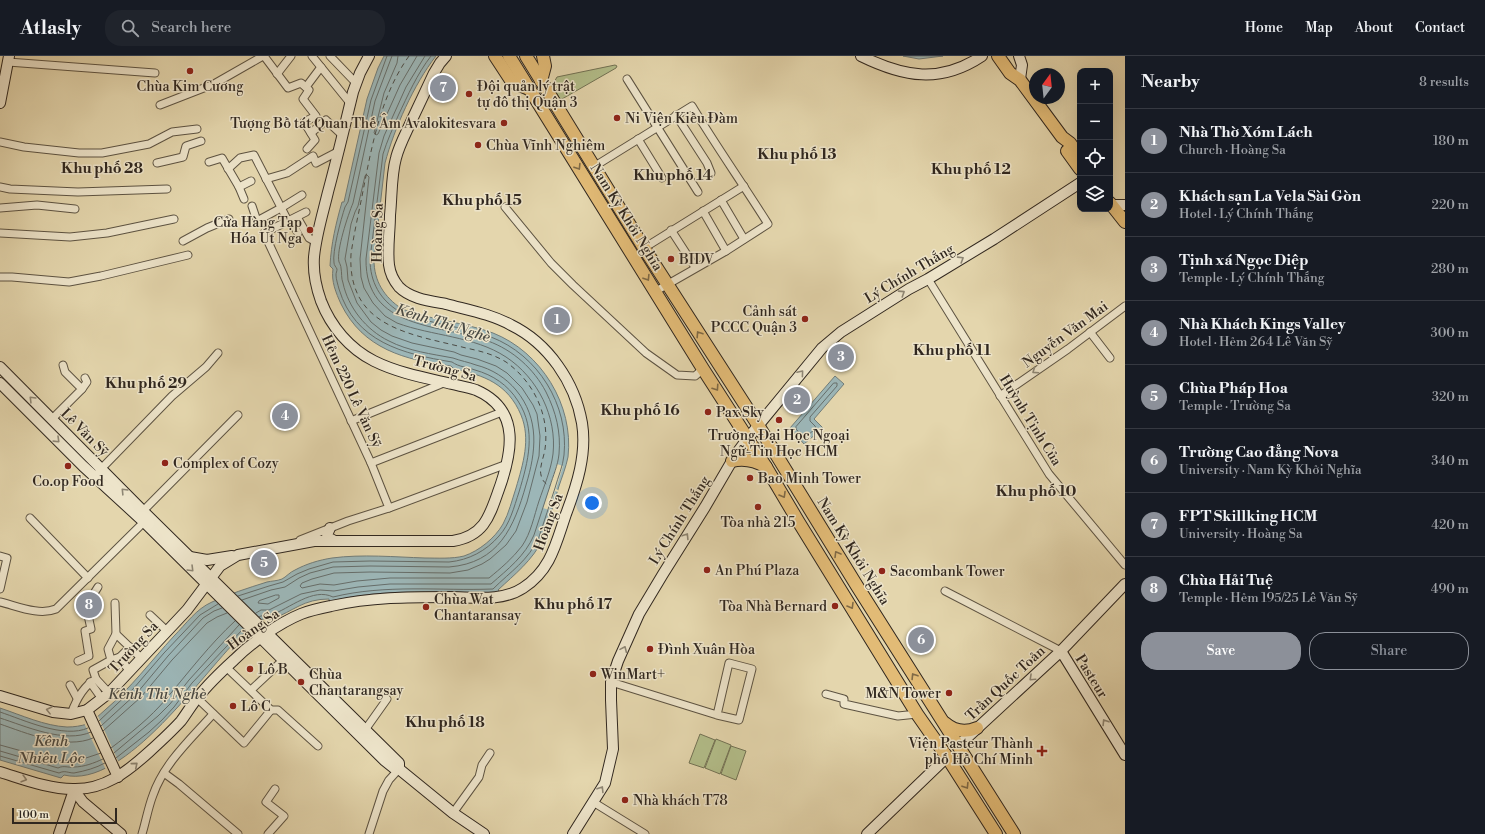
<!DOCTYPE html>
<html lang="en">
<head>
<meta charset="utf-8">
<style>
  :root { --surface:#171b24; --page:#20242c; --text:#f1f3f6; --muted:#9ea1a6; --line:#363941; --accent:#8c9099 }
  body { margin:0; font-family:"Libre Bodoni",serif; background:var(--page); color:var(--text) }
  .controls { position:absolute; right:12px; top:12px; display:grid; overflow:hidden; border-radius:8px; box-shadow:0 4px 16px #0002 }
  .controls button { width:36px; height:36px; display:grid; place-items:center; padding:0; border:0; border-bottom:1px solid var(--line); background:var(--surface); color:var(--text); font:20px sans-serif }
  .compass { position:absolute; left:1029px; top:12px; width:36px; height:36px; border-radius:50%; background:var(--surface); box-shadow:0 4px 16px #0002; rotate:15deg }
  .scale { position:absolute; left:12px; bottom:10px; width:105px; box-sizing:border-box; padding-left:4px; border:2px solid #30271f; border-top:0; font-size:11px; line-height:14px; white-space:nowrap; color:#30271f; -webkit-text-stroke:3px #ede4ca; paint-order:stroke }
  .you { position:absolute; left:592px; top:447px; width:14px; height:14px; margin:-10px; border:3px solid #fff; border-radius:50%; background:#1a73e8; box-shadow:0 0 0 6px #1a73e833 }
  .badge { display:grid; place-items:center; width:26px; height:26px; border-radius:50%; background:var(--accent); color:#fff; font-size:13px; font-weight:700 }
  .pin { position:absolute; translate:-50% -50%; border:2px solid #fff; box-shadow:0 1px 4px #0006 }
  .list { margin:0; padding:0; list-style:none }
  h2 { display:flex; justify-content:space-between; align-items:center; height:52px; margin:0; padding:0 16px; font-size:17px }
  h2 small { font-size:13px; font-weight:400; color:var(--muted) }
  .list li { display:grid; grid-template-columns:26px 1fr auto; gap:12px; align-items:center; box-sizing:border-box; height:64px; padding:0 16px; border-top:1px solid var(--line) }
  .list b { display:block; font-size:15px; white-space:nowrap }
  .list p { margin:0; font-size:13px; white-space:nowrap; color:var(--muted) }
  .list em { font-size:13px; font-style:normal; color:var(--muted) }
  .actions { display:flex; gap:8px; padding:12px 16px }
  .actions a { flex:1; padding:9px 0; border:1px solid var(--accent); border-radius:16px; text-align:center; font-size:14px; color:var(--accent) }
  .actions .main { background:var(--accent); color:#fff }
  .icon { flex:none; width:22px; height:22px; fill:none; stroke:currentColor; stroke-width:2; stroke-linecap:round; stroke-linejoin:round }
  .map { position:relative; flex:none; width:1125px; height:778px; overflow:hidden }
  header { display:flex; align-items:center; gap:24px; box-sizing:border-box; height:56px; padding:0 20px; background:var(--surface); border-bottom:1px solid var(--line) }
  header strong { font-size:19px }
  nav { display:flex; gap:22px; margin-inline-start:auto; font-size:14px }
  .search { width:280px; height:36px; background:var(--page); display:flex; align-items:center; gap:10px; box-sizing:border-box; padding:0 14px; border-radius:16px; color:var(--muted); font-size:15px }
  main { display:flex }
  aside { flex:1; background:var(--surface) }
  .map>svg:first-child { display:block }
  .green { fill:#b3be8a; stroke:#727254 }
  .water { fill:#9cb6b7; stroke:#717d7a }
  .pier { fill:#e4d6ad }
  .lines { fill:none; stroke-linecap:round; stroke-linejoin:round }
  .shore { stroke:#666e6b; stroke-width:1 }
  .ferry { stroke:#4b4b45; stroke-width:1; stroke-dasharray:5 4; stroke-linecap:butt }
  .street-casing { stroke:#5d5342; stroke-width:9 }
  .secondary-casing { stroke:#30271f; stroke-width:12 }
  .primary-casing { stroke:#30271f; stroke-width:14 }
  .street { stroke:#ede4ca; stroke-width:7 }
  .secondary { stroke:#ede4ca; stroke-width:10 }
  .primary { stroke:#e2bb76; stroke-width:12 }
  .oneway { stroke:#806a46 }
  .oneway2 { stroke:#8e8674 }
  .poi-dot { fill:#8f2418; stroke:#ede4ca; stroke-width:1.5 }
  .labels { text-anchor:middle; stroke-width:3; stroke-linejoin:round; paint-order:stroke }
  .poi-label { font-size:14px; fill:#30271f; stroke:#ede4ca; text-anchor:start }
  .street-label { font-size:14px; fill:#30271f; stroke:#ede4ca }
  .neighbourhood-label { font-size:15px; font-weight:bold; fill:#30271f; stroke:#ede4ca }
  .water-label { font-size:15px; font-style:italic; fill:#4b4b45; stroke:#ede4ca }
</style>
</head>
<body>
<header>
<strong>Atlasly</strong>
<div class="search"><svg class="icon" aria-label="search" viewBox="0 0 24 24"><circle cx="10" cy="10" r="6"/><path d="M15 15l6 6"/></svg>Search here</div>
<nav><a>Home</a><a>Map</a><a>About</a><a>Contact</a></nav>
</header>
<main>
<div class="map">
<svg width="1125" height="778" viewBox="0 0 1125 778">
  <rect width="100%" height="100%" fill="#e4d6ad"/>
  <filter id="stains"><feTurbulence type="fractalNoise" baseFrequency=".005" numOctaves="4"/><feColorMatrix values="0 0 0 0 .2 0 0 0 0 .09 0 0 0 0 .02 0 0 0 .5 -.17"/></filter>
  <radialGradient id="worn" r=".72"><stop offset=".6" stop-color="#630" stop-opacity="0"/><stop offset="1" stop-color="#630" stop-opacity=".3"/></radialGradient>
  <g class="green">
    <path d="M615,9L617,10L616,12L562,43H560L552,30L557,21Z"/>
    <path d="M700,678L715,684L704,712L689,707Z"/>
    <path d="M716,683L731,689L720,718L705,712Z"/>
    <path d="M731,690L746,695L736,724L721,718Z"/>
  </g>
  <g class="water">
    <path d="M384,0H436C414,28 394,73 385,107L374,204C374,225 384,241 402,253C431,264 463,266 493,277C541,296 574,349 568,401C566,411 562,421 559,430C554,448 548,465 543,483C532,505 515,518 498,534L501,537C444,537 385,531 329,546V543C303,543 294,555 272,563C269,564 267,563 263,563C259,564 247,574 244,577C204,614 126,734 64,719L61,722L0,704V652C21,659 45,670 67,671C74,671 81,670 87,668C94,665 99,659 105,654C131,632 151,605 174,580C186,568 196,553 212,546C229,538 248,532 267,526C271,525 277,525 282,523C286,521 290,516 295,514C306,508 319,504 332,502C362,498 395,501 425,502C438,502 452,503 464,500C479,495 495,482 503,468C509,457 512,444 516,432C523,408 531,383 521,359C508,328 484,319 454,313L451,310C405,304 363,293 341,248C336,237 331,225 333,213L330,210C331,188 336,167 342,146H344L367,43L378,12Z"/>
    <path d="M903,0H943L919,3Z"/>
    <path d="M835,320L844,328L814,363L823,372L804,388L790,372Z"/>
  </g>
  <g class="pier">
    <path d="M557,408L563,410L556,433L558,434V436L555,435L549,454L543,452Z"/>
    <path d="M98,660L119,707L106,714L84,667Z"/>
  </g>
  <g class="lines">
    <g class="shore">
      <path d="M398,0L397,7L384,37L374,77L376,79L378,78L400,29L417,0"/>
      <path d="M367,119L369,121L360,203L361,221L364,232L373,247L385,260L397,267C432,280 474,280 506,301C538,322 557,361 553,398C551,414 544,430 539,445C534,460 531,477 522,490C513,502 500,513 489,522H390L357,525L334,529L320,528L302,532L300,530L302,527L312,523L334,517L370,516L450,517L468,514L482,508L490,503L506,489L516,475L527,446L539,400L540,380L537,358L533,349L522,332L507,317L496,310L477,303L461,299L454,296L412,287L392,280L381,274L371,266L357,247L348,224L347,211L345,203L351,168L355,156L358,150L365,120Z"/>
      <path d="M834,327H837V330L810,361V365L815,370L816,372L806,381H803L796,373V371Z"/>
      <path d="M276,539H279V542L268,548L258,547L259,545Z"/>
      <path d="M238,540L269,530L283,526L297,518L309,513L333,506L370,505L449,506C469,504 486,495 499,480C510,468 514,451 519,436C528,406 537,374 518,345C508,329 493,319 475,314C467,311 459,311 452,306C403,298 355,286 339,233C338,229 336,223 336,219C336,216 337,216 337,213C336,211 334,209 334,207C332,196 341,163 345,151L348,146L371,44L387,0"/>
      <path d="M242,544L271,534L285,531L299,522L310,517L333,511L370,510L449,511C499,507 514,471 526,429C536,396 540,363 516,334C506,322 492,313 476,309C468,306 461,305 453,302C432,298 408,295 389,285C366,274 348,251 343,227C341,222 342,217 341,212C341,210 340,208 339,206C336,195 348,159 353,147L375,45L392,0"/>
      <path d="M256,557L261,554H269L301,538L320,534L334,535L358,531L390,528H491C508,513 525,500 534,479C539,463 545,446 550,430C553,420 558,409 559,398C561,376 556,356 546,336C534,313 513,294 488,285C440,268 365,274 366,203L379,97L384,80L406,31L425,0"/>
      <path d="M259,561C263,558 267,561 271,559C289,553 313,531 333,541C386,528 440,535 493,533C511,515 528,505 539,481C544,465 550,448 555,432C558,421 563,410 564,399C569,349 538,299 491,281C461,270 429,268 400,256C380,244 370,226 370,203L383,98C387,85 393,72 398,60C408,39 417,18 431,0"/>
      <path d="M0,656C24,664 64,683 88,672"/>
      <path d="M0,662C25,670 65,688 91,676"/>
      <path d="M99,665L133,633L164,597L200,559L218,548"/>
      <path d="M0,668C26,677 66,694 93,682"/>
      <path d="M101,670L137,637L168,600L203,562L214,555L222,552"/>
      <path d="M103,675L141,641L172,604L207,567L217,561L227,557"/>
      <path d="M0,689L58,705L64,704L77,705L101,697"/>
      <path d="M111,692C131,677 150,662 166,643C188,617 210,588 235,565"/>
      <path d="M0,695L58,712C64,709 68,712 74,711C84,711 94,707 103,703"/>
      <path d="M114,697L158,660L170,648L189,624L239,569"/>
      <path d="M0,700L59,717C65,714 68,717 74,717C85,715 96,712 105,707"/>
      <path d="M116,702L149,676L162,664L174,651L192,627L243,573"/>
    </g>
    <path class="ferry" d="M409,0C381,39 372,89 363,135C359,156 354,177 351,198C347,272 411,278 466,292C480,295 493,298 506,306C533,325 550,359 545,393C544,401 539,411 541,419C542,424 545,428 550,430"/>
    <defs>
      <g id="street">
        <path d="M264,0L288,32L301,27L309,34L303,43L316,60L304,66L315,84L307,93"/>
        <path d="M312,0L350,47"/>
        <path d="M330,0L356,27"/>
        <path d="M8,6L155,17"/>
        <path d="M277,18L291,0"/>
        <path d="M627,23L698,136"/>
        <path d="M306,31L321,11"/>
        <path d="M160,49L214,28L263,0"/>
        <path d="M676,59L707,107L711,117"/>
        <path d="M311,77L326,64L342,79"/>
        <path d="M638,83L662,122"/>
        <path d="M0,86L24,91L79,97H102L149,88L172,76L197,73"/>
        <path d="M209,106L222,102L239,131L244,143"/>
        <path d="M157,107L183,101L186,90L201,85"/>
        <path d="M595,110L692,50C716,90 743,128 768,168L726,195L703,155"/>
        <path d="M228,113L240,102L254,99L288,165"/>
        <path d="M266,123L287,117L313,100L316,107L339,95"/>
        <path d="M0,131L10,133L78,136L167,133"/>
        <path d="M239,131L251,125"/>
        <path d="M721,144L744,183"/>
        <path d="M252,150L257,165L281,152L302,139"/>
        <path d="M505,151L551,207L573,229L646,297L677,319L695,320L703,313"/>
        <path d="M0,152L37,149L75,153"/>
        <path d="M297,161L309,182L316,186"/>
        <path d="M290,164L298,177"/>
        <path d="M671,174L695,211"/>
        <path d="M0,177L70,181L107,177L174,163"/>
        <path d="M183,185L207,172L229,163"/>
        <path d="M644,192L744,130"/>
        <path d="M0,221H12L69,226L101,220L188,199"/>
        <path d="M928,223L1049,418L1125,509"/>
        <path d="M656,235L726,195"/>
        <path d="M1090,276L1110,302"/>
        <path d="M82,333L87,326L85,322"/>
        <path d="M1000,340L1068,293L1125,250"/>
        <path d="M52,363L82,333L65,316L63,309"/>
        <path d="M351,365L446,326"/>
        <path d="M371,407L502,356"/>
        <path d="M99,415L172,340L206,311L218,297"/>
        <path d="M389,452L507,408"/>
        <path d="M143,455L238,359"/>
        <path d="M30,462L88,522"/>
        <path d="M300,484L348,465L389,452L371,407L264,177L306,156"/>
        <path d="M0,500L7,502L0,533"/>
        <path d="M945,535L1061,595"/>
        <path d="M0,546C17,550 39,560 56,553L146,464"/>
        <path d="M115,547L116,578L141,602"/>
        <path d="M150,559L167,575"/>
        <path d="M120,601L129,615"/>
        <path d="M111,604L108,593L116,578"/>
        <path d="M78,605L89,600L85,575L91,573L86,550L98,531"/>
        <path d="M226,611L271,654H278L318,690"/>
        <path d="M90,626L102,643"/>
        <path d="M611,626L717,659L739,664L752,613L729,607L717,659"/>
        <path d="M70,629L77,642"/>
        <path d="M251,634L283,604"/>
        <path d="M109,637L96,623L93,614L111,604L120,601L130,591"/>
        <path d="M826,638L844,643V648L898,660L917,658"/>
        <path d="M197,642L244,687L271,654"/>
        <path d="M71,658C76,644 83,630 96,623"/>
        <path d="M365,674L387,643L383,640"/>
        <path d="M164,717L179,728L238,778"/>
        <path d="M593,746L645,778"/>
        <path d="M453,757L479,721L482,709L490,697"/>
        <path d="M142,778C146,765 148,752 153,739C164,707 191,683 213,658"/>
        <path d="M268,778L284,760L266,746L275,733"/>
        <path d="M369,778L383,735L389,724L399,713"/>
      </g>
      <g id="secondary">
        <path d="M861,0C904,21 940,28 982,0"/>
        <path d="M1019,0L1022,9L1020,23"/>
        <path d="M0,47L9,0"/>
        <path d="M1111,149H1125"/>
        <path d="M0,311L143,455L399,707V713"/>
        <path d="M0,327L83,410L144,466L384,704L394,712L399,713L453,757L484,778"/>
        <path d="M330,472L327,479L329,482L333,484"/>
        <path d="M190,501L207,504L232,500"/>
        <path d="M1061,595L1125,699"/>
        <path d="M0,640L53,656L71,658L87,654L109,637L187,554L220,510L238,499L314,485H453C483,480 489,462 498,436C512,398 522,354 476,334C468,331 460,330 452,328C426,322 398,317 374,305C350,293 331,271 321,245C316,231 313,215 314,201C316,179 323,157 328,136C337,103 345,69 353,36L360,17L369,0"/>
        <path d="M87,654L118,721"/>
        <path d="M958,690L1061,595L1125,528"/>
        <path d="M0,716C23,723 48,733 73,733C104,734 127,716 149,696C160,686 171,676 181,665C187,657 192,648 199,640C209,627 222,615 234,604C251,587 279,567 301,558C311,554 321,552 331,550C371,541 409,541 449,541C473,541 502,546 523,532C551,514 556,487 566,458C577,429 587,398 582,367C575,326 548,287 511,269C491,258 468,254 446,248C430,245 411,243 399,231C394,225 390,217 389,209C387,192 390,175 390,159C392,140 391,120 396,102C399,90 405,79 410,68C418,51 426,34 434,17L440,7L446,0"/>
        <path d="M74,734L83,746L121,778"/>
        <path d="M59,778L74,734"/>
        <path d="M573,778L605,727L613,693L611,644V626L618,605L639,558L663,518L705,451L736,398L748,382L822,292L841,276L909,233L928,223L994,183L1080,127"/>
        <path d="M867,778L947,701"/>
      </g>
      <g id="primary">
        <path d="M495,0L512,26L529,33"/>
        <path d="M509,0L703,313L766,411L798,465L917,658L947,701L996,778"/>
        <path d="M526,0L644,192L758,369L857,530L1014,778"/>
        <path d="M998,0L1010,17L1020,24L1062,81L1070,87L1080,101"/>
        <path d="M541,25L545,10L543,0"/>
        <path d="M1067,95L1080,113"/>
        <path d="M1110,147L1125,166"/>
        <path d="M732,405C744,402 756,405 766,411"/>
        <path d="M945,667C954,675 965,677 977,672"/>
      </g>
    </defs>
    <use href="#street" class="street-casing"/>
    <use href="#secondary" class="secondary-casing"/>
    <use href="#primary" class="primary-casing"/>
    <use href="#street" class="street"/>
    <use href="#secondary" class="secondary"/>
    <use href="#primary" class="primary"/>
  </g>
  <defs><path id="oneway-chevron" d="M-2-3.5L2.5 0L-2 3.5" fill="none" stroke-width="1.6" stroke-linecap="round" stroke-linejoin="round"/></defs>
  <g class="oneway">
    <use href="#oneway-chevron" transform="translate(578 111) rotate(58)"/>
    <use href="#oneway-chevron" transform="translate(647 222) rotate(58)"/>
    <use href="#oneway-chevron" transform="translate(699 278) rotate(-123)"/>
    <use href="#oneway-chevron" transform="translate(716 332) rotate(56)"/>
    <use href="#oneway-chevron" transform="translate(783 439) rotate(60)"/>
    <use href="#oneway-chevron" transform="translate(837 498) rotate(-121)"/>
    <use href="#oneway-chevron" transform="translate(851 550) rotate(59)"/>
    <use href="#oneway-chevron" transform="translate(914 620) rotate(-122)"/>
    <use href="#oneway-chevron" transform="translate(966 730) rotate(58)"/>
  </g>
  <g class="oneway2">
    <use href="#oneway-chevron" transform="translate(961 203) rotate(-32)"/>
    <use href="#oneway-chevron" transform="translate(902 237) rotate(-33)"/>
    <use href="#oneway-chevron" transform="translate(1035 315) rotate(146)"/>
    <use href="#oneway-chevron" transform="translate(801 317) rotate(-50)"/>
    <use href="#oneway-chevron" transform="translate(32 343) rotate(-135)"/>
    <use href="#oneway-chevron" transform="translate(57 384) rotate(44)"/>
    <use href="#oneway-chevron" transform="translate(124 435) rotate(-134)"/>
    <use href="#oneway-chevron" transform="translate(686 480) rotate(-58)"/>
    <use href="#oneway-chevron" transform="translate(191 513) rotate(45)"/>
    <use href="#oneway-chevron" transform="translate(624 593) rotate(-66)"/>
    <use href="#oneway-chevron" transform="translate(1032 622) rotate(137)"/>
    <use href="#oneway-chevron" transform="translate(49 654) rotate(-166)"/>
    <use href="#oneway-chevron" transform="translate(1105 666) rotate(-122)"/>
    <use href="#oneway-chevron" transform="translate(135 709) rotate(-40)"/>
    <use href="#oneway-chevron" transform="translate(24 723) rotate(16)"/>
    <use href="#oneway-chevron" transform="translate(601 733) rotate(-58)"/>
  </g>
  <g class="poi-dot">
    <circle cx="190" cy="15" r="4"/>
    <circle cx="469" cy="38" r="4"/>
    <circle cx="617" cy="62" r="4"/>
    <circle cx="504" cy="67" r="4"/>
    <circle cx="478" cy="89" r="4"/>
    <circle cx="310" cy="174" r="4"/>
    <circle cx="671" cy="203" r="4"/>
    <circle cx="805" cy="263" r="4"/>
    <circle cx="708" cy="356" r="4"/>
    <circle cx="779" cy="364" r="4"/>
    <circle cx="165" cy="407" r="4"/>
    <circle cx="68" cy="410" r="4"/>
    <circle cx="750" cy="422" r="4"/>
    <circle cx="758" cy="451" r="4"/>
    <circle cx="707" cy="514" r="4"/>
    <circle cx="882" cy="515" r="4"/>
    <circle cx="835" cy="550" r="4"/>
    <circle cx="426" cy="551" r="4"/>
    <circle cx="650" cy="593" r="4"/>
    <circle cx="250" cy="613" r="4"/>
    <circle cx="593" cy="618" r="4"/>
    <circle cx="301" cy="626" r="4"/>
    <circle cx="949" cy="637" r="4"/>
    <circle cx="233" cy="650" r="4"/>
    <path d="M1040 689h4v4h4v4h-4v4h-4v-4h-4v-4h4z"/>
    <circle cx="625" cy="744" r="4"/>
  </g>
  <g class="labels">
    <g class="poi-label">
      <text x="190" y="35" text-anchor="middle">Chùa Kim Cương</text>
      <text x="477" y="35">Đội quản lý trật<tspan x="477" dy="16">tự đô thị Quận 3</tspan></text>
      <text x="625" y="67">Ni Viện Kiều Đàm</text>
      <text x="496" y="72" text-anchor="end">Tượng Bồ tát Quan Thế Âm Avalokitesvara</text>
      <text x="486" y="94">Chùa Vĩnh Nghiêm</text>
      <text x="302" y="171" text-anchor="end">Cửa Hàng Tạp<tspan x="302" dy="16">Hóa Út Nga</tspan></text>
      <text x="679" y="208">BIDV</text>
      <text x="797" y="260" text-anchor="end">Cảnh sát<tspan x="797" dy="16">PCCC Quận 3</tspan></text>
      <text x="716" y="361">Pax Sky</text>
      <text x="779" y="384" text-anchor="middle">Trường Đại Học Ngoại<tspan x="779" dy="16">Ngữ-Tin Học HCM</tspan></text>
      <text x="173" y="412">Complex of Cozy</text>
      <text x="758" y="427">Bao Minh Tower</text>
      <text x="68" y="430" text-anchor="middle">Co.op Food</text>
      <text x="758" y="471" text-anchor="middle">Tòa nhà 215</text>
      <text x="715" y="519">An Phú Plaza</text>
      <text x="890" y="520">Sacombank Tower</text>
      <text x="434" y="548">Chùa Wat<tspan x="434" dy="16">Chantaransay</tspan></text>
      <text x="827" y="555" text-anchor="end">Tòa Nhà Bernard</text>
      <text x="658" y="598">Đình Xuân Hòa</text>
      <text x="258" y="618">Lô B</text>
      <text x="309" y="623">Chùa<tspan x="309" dy="16">Chantarangsay</tspan></text>
      <text x="601" y="623">WinMart+</text>
      <text x="941" y="642" text-anchor="end">M&amp;N Tower</text>
      <text x="241" y="655">Lô C</text>
      <text x="1033" y="692" text-anchor="end">Viện Pasteur Thành<tspan x="1033" dy="16">phố Hồ Chí Minh</tspan></text>
      <text x="633" y="749">Nhà khách T78</text>
    </g>
    <g class="street-label">
      <text transform="translate(627 161) rotate(58)" y="5">Nam Kỳ Khởi Nghĩa</text>
      <text transform="translate(377 177) rotate(-89)" y="5">Hoàng Sa</text>
      <text transform="translate(909 217) rotate(-31)" y="5">Lý Chính Thắng</text>
      <text transform="translate(1065 278) rotate(-36)" y="5">Nguyễn Văn Mai</text>
      <text transform="translate(445 312) rotate(15)" y="5">Trường Sa</text>
      <text transform="translate(352 335) rotate(65)" y="5">Hẻm 220 Lê Văn Sỹ</text>
      <text transform="translate(1031 364) rotate(58)" y="5">Huỳnh Tịnh Của</text>
      <text transform="translate(85 376) rotate(45)" y="5">Lê Văn Sỹ</text>
      <text transform="translate(679 464) rotate(-58)" y="5">Lý Chính Thắng</text>
      <text transform="translate(548 466) rotate(-70)" y="5">Hoàng Sa</text>
      <text transform="translate(854 495) rotate(58)" y="5">Nam Kỳ Khởi Nghĩa</text>
      <text transform="translate(253 573) rotate(-36)" y="5">Hoàng Sa</text>
      <text transform="translate(133 591) rotate(-47)" y="5">Trường Sa</text>
      <text transform="translate(1092 620) rotate(58)" y="5">Pasteur</text>
      <text transform="translate(1005 627) rotate(-43)" y="5">Trần Quốc Toản</text>
    </g>
    <g class="neighbourhood-label">
      <text x="797" y="103">Khu phố 13</text>
      <text x="102" y="117">Khu phố 28</text>
      <text x="971" y="118">Khu phố 12</text>
      <text x="673" y="124">Khu phố 14</text>
      <text x="482" y="149">Khu phố 15</text>
      <text x="952" y="299">Khu phố 11</text>
      <text x="146" y="332">Khu phố 29</text>
      <text x="640" y="359">Khu phố 16</text>
      <text x="1036" y="440">Khu phố 10</text>
      <text x="573" y="553">Khu phố 17</text>
      <text x="445" y="671">Khu phố 18</text>
    </g>
    <g class="water-label">
      <text transform="translate(443 267) rotate(17)" y="5">Kênh Thị Nghè</text>
      <text x="157" y="643">Kênh Thị Nghè</text>
      <text x="51" y="690">Kênh<tspan x="51" dy="17">Nhiêu Lộc</tspan></text>
    </g>
  </g>
  <rect width="100%" height="100%" filter="url(#stains)"/>
  <rect width="100%" height="100%" fill="url(#worn)"/>
</svg>
<div class="controls">
<button>+</button>
<button>−</button>
<button><svg class="icon" aria-label="locate" viewBox="0 0 24 24"><circle cx="12" cy="12" r="6"/><path d="M12 2v4M12 18v4M2 12h4M18 12h4"/></svg></button>
<button><svg class="icon" aria-label="layers" viewBox="0 0 24 24"><path d="M12 4l9 5-9 5-9-5zM3 14l9 5 9-5"/></svg></button>
</div>
<svg class="compass" viewBox="-18 -18 36 36"><path d="M0-13l5 13h-10z" fill="#e53935"/><path d="M0 13l5-13h-10z" fill="#9ea1a6"/></svg>
<div class="scale">100 m</div>
<div class="you"></div>
<div class="pin badge" style="left:557px;top:264px">1</div>
<div class="pin badge" style="left:797px;top:344px">2</div>
<div class="pin badge" style="left:841px;top:301px">3</div>
<div class="pin badge" style="left:285px;top:360px">4</div>
<div class="pin badge" style="left:264px;top:507px">5</div>
<div class="pin badge" style="left:921px;top:584px">6</div>
<div class="pin badge" style="left:443px;top:32px">7</div>
<div class="pin badge" style="left:89px;top:549px">8</div>
</div>
<aside>
<h2>Nearby<small>8 results</small></h2>
<ul class="list">
<li><span class="badge">1</span><div><b>Nhà Thờ Xóm Lách</b><p>Church · Hoàng Sa</p></div><em>180 m</em></li>
<li><span class="badge">2</span><div><b>Khách sạn La Vela Sài Gòn</b><p>Hotel · Lý Chính Thắng</p></div><em>220 m</em></li>
<li><span class="badge">3</span><div><b>Tịnh xá Ngọc Diệp</b><p>Temple · Lý Chính Thắng</p></div><em>280 m</em></li>
<li><span class="badge">4</span><div><b>Nhà Khách Kings Valley</b><p>Hotel · Hẻm 264 Lê Văn Sỹ</p></div><em>300 m</em></li>
<li><span class="badge">5</span><div><b>Chùa Pháp Hoa</b><p>Temple · Trường Sa</p></div><em>320 m</em></li>
<li><span class="badge">6</span><div><b>Trường Cao đẳng Nova</b><p>University · Nam Kỳ Khởi Nghĩa</p></div><em>340 m</em></li>
<li><span class="badge">7</span><div><b>FPT Skillking HCM</b><p>University · Hoàng Sa</p></div><em>420 m</em></li>
<li><span class="badge">8</span><div><b>Chùa Hải Tuệ</b><p>Temple · Hẻm 195/25 Lê Văn Sỹ</p></div><em>490 m</em></li>
</ul>
<div class="actions"><a class="main">Save</a><a>Share</a></div>
</aside>
</main>
</body>
</html>
